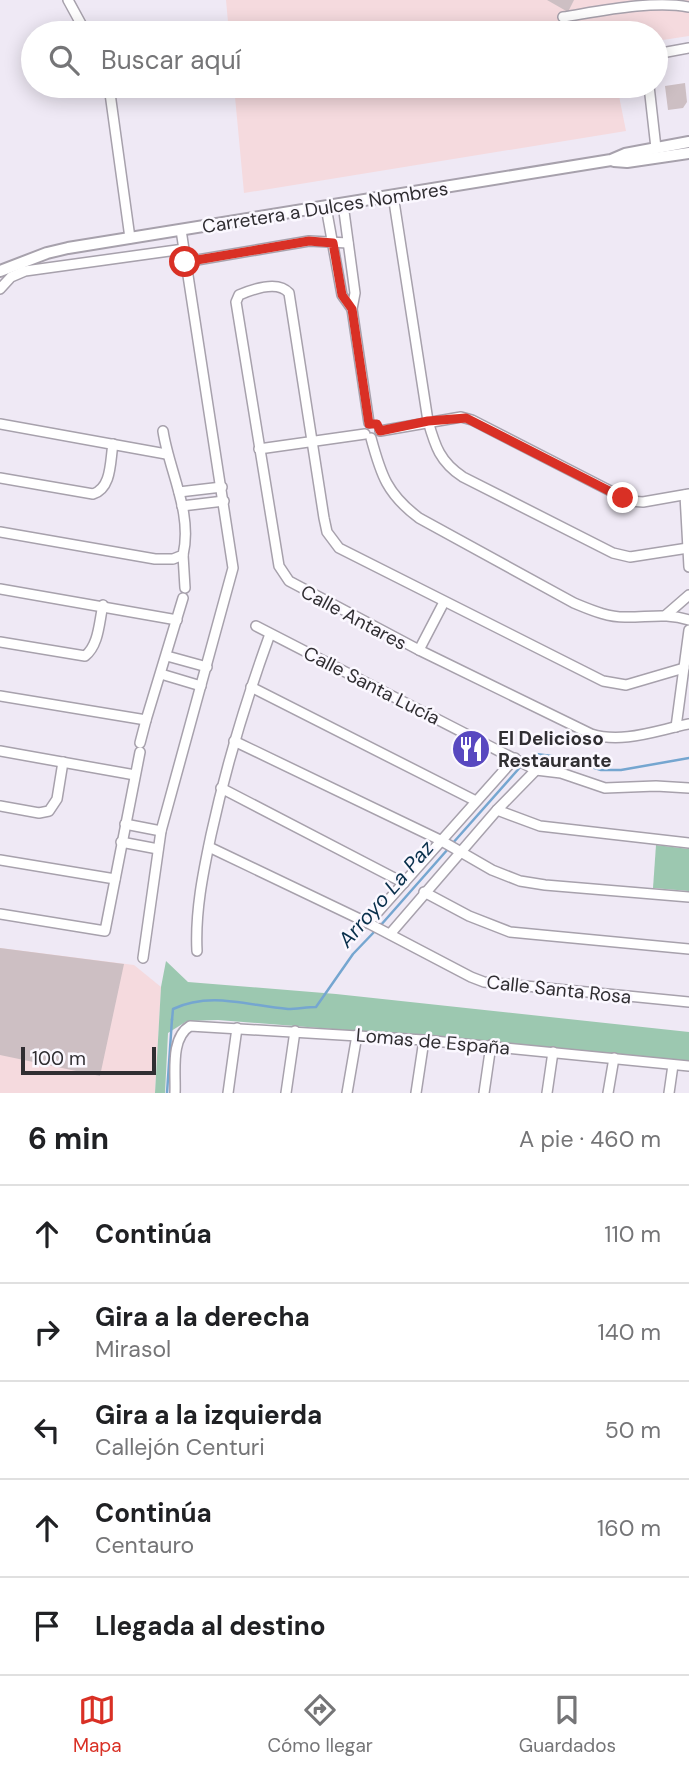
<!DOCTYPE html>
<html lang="es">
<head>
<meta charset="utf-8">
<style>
  :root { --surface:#fff; --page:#f2f2f2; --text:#202124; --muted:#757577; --line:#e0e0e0; --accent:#d93025 }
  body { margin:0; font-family:"DM Sans",sans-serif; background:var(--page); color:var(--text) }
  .scale { position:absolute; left:21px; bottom:18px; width:135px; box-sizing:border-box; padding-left:7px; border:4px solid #302e32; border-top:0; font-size:19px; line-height:24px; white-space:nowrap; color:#302e32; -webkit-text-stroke:5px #fbf8ff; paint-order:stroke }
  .stop { position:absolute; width:21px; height:21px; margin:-16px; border:5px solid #d93025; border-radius:50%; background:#fff }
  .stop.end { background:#d93025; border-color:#fff; box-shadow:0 2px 7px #0008 }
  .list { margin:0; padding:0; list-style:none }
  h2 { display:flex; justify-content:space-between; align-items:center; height:91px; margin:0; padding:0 28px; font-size:30px }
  h2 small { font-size:23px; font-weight:400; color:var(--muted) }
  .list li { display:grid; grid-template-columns:46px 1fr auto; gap:21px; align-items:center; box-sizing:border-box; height:98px; padding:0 28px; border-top:2px solid var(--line) }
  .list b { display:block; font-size:26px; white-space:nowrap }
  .list p { margin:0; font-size:23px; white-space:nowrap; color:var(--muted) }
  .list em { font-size:23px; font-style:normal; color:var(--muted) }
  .icon { flex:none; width:38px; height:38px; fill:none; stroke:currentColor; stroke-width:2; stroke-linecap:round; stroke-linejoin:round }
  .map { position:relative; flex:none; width:689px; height:1093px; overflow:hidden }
  .search { position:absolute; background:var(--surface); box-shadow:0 4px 18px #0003; left:21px; right:21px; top:21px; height:77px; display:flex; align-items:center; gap:18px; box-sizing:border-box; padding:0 24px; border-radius:38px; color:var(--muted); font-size:26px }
  .sheet { height:581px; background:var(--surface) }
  nav { display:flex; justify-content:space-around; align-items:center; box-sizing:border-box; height:98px; border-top:2px solid var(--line); background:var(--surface); font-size:19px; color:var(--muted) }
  nav a { display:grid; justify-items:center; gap:4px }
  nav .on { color:var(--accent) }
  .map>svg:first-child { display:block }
  .industrial { fill:#f5dade }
  .green { fill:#9cc8b0 }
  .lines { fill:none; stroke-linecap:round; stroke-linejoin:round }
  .stream { stroke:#75a6d0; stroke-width:2.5 }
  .building { fill:#cdbfc3 }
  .minor-casing { stroke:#a7a1ac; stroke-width:12 }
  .major-casing { stroke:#a7a1ac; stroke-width:14 }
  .minor { stroke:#fff; stroke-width:9 }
  .major { stroke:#fff; stroke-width:10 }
  .route { stroke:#d93025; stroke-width:9 }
  .labels { text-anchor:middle; stroke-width:5; stroke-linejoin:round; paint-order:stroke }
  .street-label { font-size:19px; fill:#302e32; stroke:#fbf8ff }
  .poi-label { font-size:19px; font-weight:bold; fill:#302e32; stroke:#fbf8ff; text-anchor:start }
  .water-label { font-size:21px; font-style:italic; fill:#082f4b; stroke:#fbf8ff }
</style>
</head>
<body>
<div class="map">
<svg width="689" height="1093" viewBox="0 0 689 1093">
  <rect width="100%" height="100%" fill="#efe9f5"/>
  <g class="industrial">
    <path d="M226,0H689V36L656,41V33H229Z"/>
    <path d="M234,86H617L626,131L244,193Z"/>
    <path d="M0,948L134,965L161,987L155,1093H0Z"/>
  </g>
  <g class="green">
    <path d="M656,845L689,849V891L653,888Z"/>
    <path d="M166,961L188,982L336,994L689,1032V1061L495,1042L218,1020L187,1021L168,1033L165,1093H155L161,987Z"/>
  </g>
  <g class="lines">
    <g class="stream">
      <path d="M526,760L536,754L560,757L601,770H621L689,758"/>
      <path d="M452,844L522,765"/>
      <path d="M380,926L448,849"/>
      <path d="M172,1020L173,1009C211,991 249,1006 288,1009C297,1009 307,1007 316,1007L353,954L376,930"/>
      <path d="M167,1093L172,1019"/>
    </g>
  </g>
  <g class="building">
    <path d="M547,0H574L568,12Z"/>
    <path d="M685,83L687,102L683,108L668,110L665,86Z"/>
    <path d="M0,948L124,964L100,1076L0,1055Z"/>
  </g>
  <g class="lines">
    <defs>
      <g id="minor">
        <path d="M68,0L86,33"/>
        <path d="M563,17C601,11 653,0 689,7"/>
        <path d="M656,54L689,48"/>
        <path d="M109,86L130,238"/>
        <path d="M649,86L656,148"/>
        <path d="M393,195L428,421C435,446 440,462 463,477L613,553L630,557L688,548"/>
        <path d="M343,204L355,293L352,309L369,423"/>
        <path d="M326,207L342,295L352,309"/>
        <path d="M185,262L309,241L348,243"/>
        <path d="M0,289L11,277L25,271L184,249"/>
        <path d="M0,424L166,454"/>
        <path d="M380,431L461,417L472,420L630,501L643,502L689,494"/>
        <path d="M371,438C381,475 387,494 419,518L574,603C591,610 609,618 628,617C649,617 668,613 689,620"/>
        <path d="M259,449L365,434"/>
        <path d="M0,478L93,494C112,488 110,461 113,444"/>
        <path d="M179,492L222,487"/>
        <path d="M685,495L689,567"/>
        <path d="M182,506L224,501"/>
        <path d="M0,532L155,559H173L183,555C193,513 169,471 163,431"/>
        <path d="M183,555L185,588"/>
        <path d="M0,589L177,620"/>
        <path d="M666,615L689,595"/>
        <path d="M256,626L536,770L561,773L605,788L656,786L689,788"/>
        <path d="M0,642L85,656C99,645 99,622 103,605"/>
        <path d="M419,650L444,602"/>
        <path d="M167,656L207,667"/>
        <path d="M684,668L626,685L603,681L339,548L327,532L324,518L289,293C278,280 253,289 239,295L236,302L279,566L289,581L419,650L591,734C623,744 657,730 689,724"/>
        <path d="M161,674L201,686"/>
        <path d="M251,687L476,801"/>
        <path d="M0,696L146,720L183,598"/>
        <path d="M676,727L689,630"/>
        <path d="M234,741L440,840L492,870L520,881L545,885L689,897"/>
        <path d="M140,743L146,720"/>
        <path d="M0,751L135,775"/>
        <path d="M221,788L404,883"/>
        <path d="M0,806L39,813L49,811L57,799L63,762"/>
        <path d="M497,810L540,826L689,843"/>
        <path d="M125,824L161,831"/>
        <path d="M121,842L158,849"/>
        <path d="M209,847L368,923L471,977L484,982L689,1002"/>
        <path d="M0,860L115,879"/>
        <path d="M424,892L469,916L510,932L689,949"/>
        <path d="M0,914L105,931L140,752"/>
        <path d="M368,923L515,758"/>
        <path d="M390,934L497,810L536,770"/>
        <path d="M197,951C195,912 203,873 211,835C226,766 246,700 270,634"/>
        <path d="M143,958L161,831L233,568L181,230"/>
        <path d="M175,1093C176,1073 170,1038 190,1026L424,1040L689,1066"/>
        <path d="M228,1093L237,1028"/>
        <path d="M286,1093L295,1031"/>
        <path d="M347,1093L357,1035"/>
        <path d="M416,1093L424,1040"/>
        <path d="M484,1093L491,1045"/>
        <path d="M547,1093L553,1052"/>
        <path d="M608,1093L614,1058"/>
        <path d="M669,1093L673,1065"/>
      </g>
      <g id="major">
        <path d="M614,161L627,162L689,153"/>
        <path d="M0,271L47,253L68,248L611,160L625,154L689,142"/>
      </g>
    </defs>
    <use href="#minor" class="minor-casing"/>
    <use href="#major" class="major-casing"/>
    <use href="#minor" class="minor"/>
    <use href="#major" class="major"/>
  </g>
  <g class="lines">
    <path class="route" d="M185,262L309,241L333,243L342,295L352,309L369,424H377L380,431L428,421L466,418L623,498"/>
  </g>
  <defs>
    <symbol id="restaurant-disc" viewBox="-11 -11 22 22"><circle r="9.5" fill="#5848c0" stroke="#fbf8ff"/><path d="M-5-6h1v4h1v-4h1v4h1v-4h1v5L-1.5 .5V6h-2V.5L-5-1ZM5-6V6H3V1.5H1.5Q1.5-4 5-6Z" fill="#fff"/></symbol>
  </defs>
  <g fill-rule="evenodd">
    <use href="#restaurant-disc" x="449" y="727" width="44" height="44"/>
  </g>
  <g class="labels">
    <g class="street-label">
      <text transform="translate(325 207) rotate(-9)" y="7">Carretera a Dulces Nombres</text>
      <text transform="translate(354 617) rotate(28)" y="7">Calle Antares</text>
      <text transform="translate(372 685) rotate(27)" y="7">Calle Santa Lucía</text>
      <text transform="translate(559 989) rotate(6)" y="7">Calle Santa Rosa</text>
      <text transform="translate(433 1041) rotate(5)" y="7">Lomas de España</text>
    </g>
    <g class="poi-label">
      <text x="498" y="745">El Delicioso<tspan x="498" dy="22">Restaurante</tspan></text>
    </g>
    <g class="water-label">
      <text transform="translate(386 894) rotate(-49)" y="7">Arroyo La Paz</text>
    </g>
  </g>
</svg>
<div class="scale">100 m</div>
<div class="stop" style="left:185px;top:262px"></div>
<div class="stop end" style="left:623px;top:498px"></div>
<div class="search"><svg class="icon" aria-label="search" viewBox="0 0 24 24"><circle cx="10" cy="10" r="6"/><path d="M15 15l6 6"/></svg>Buscar aquí</div>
</div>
<section class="sheet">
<h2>6 min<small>A pie · 460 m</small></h2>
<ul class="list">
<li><svg class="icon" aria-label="ahead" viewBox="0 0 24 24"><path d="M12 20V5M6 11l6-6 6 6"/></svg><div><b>Continúa</b></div><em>110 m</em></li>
<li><svg class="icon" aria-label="right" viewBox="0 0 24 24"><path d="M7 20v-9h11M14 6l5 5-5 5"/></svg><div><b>Gira a la derecha</b><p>Mirasol</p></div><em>140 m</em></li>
<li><svg class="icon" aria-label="left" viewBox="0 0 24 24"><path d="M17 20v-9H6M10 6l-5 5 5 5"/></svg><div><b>Gira a la izquierda</b><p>Callejón Centuri</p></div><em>50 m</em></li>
<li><svg class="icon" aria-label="ahead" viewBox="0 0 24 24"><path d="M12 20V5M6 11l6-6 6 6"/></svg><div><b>Continúa</b><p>Centauro</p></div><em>160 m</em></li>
<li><svg class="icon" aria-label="arrive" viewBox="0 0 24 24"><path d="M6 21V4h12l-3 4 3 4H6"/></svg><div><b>Llegada al destino</b></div></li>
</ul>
</section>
<nav>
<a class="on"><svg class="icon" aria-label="map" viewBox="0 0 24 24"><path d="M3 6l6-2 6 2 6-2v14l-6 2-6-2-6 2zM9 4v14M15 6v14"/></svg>Mapa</a>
<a><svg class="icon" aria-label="directions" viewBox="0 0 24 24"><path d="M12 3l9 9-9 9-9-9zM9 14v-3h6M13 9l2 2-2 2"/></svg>Cómo llegar</a>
<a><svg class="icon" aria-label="saved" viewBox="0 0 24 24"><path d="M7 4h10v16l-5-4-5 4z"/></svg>Guardados</a>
</nav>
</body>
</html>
